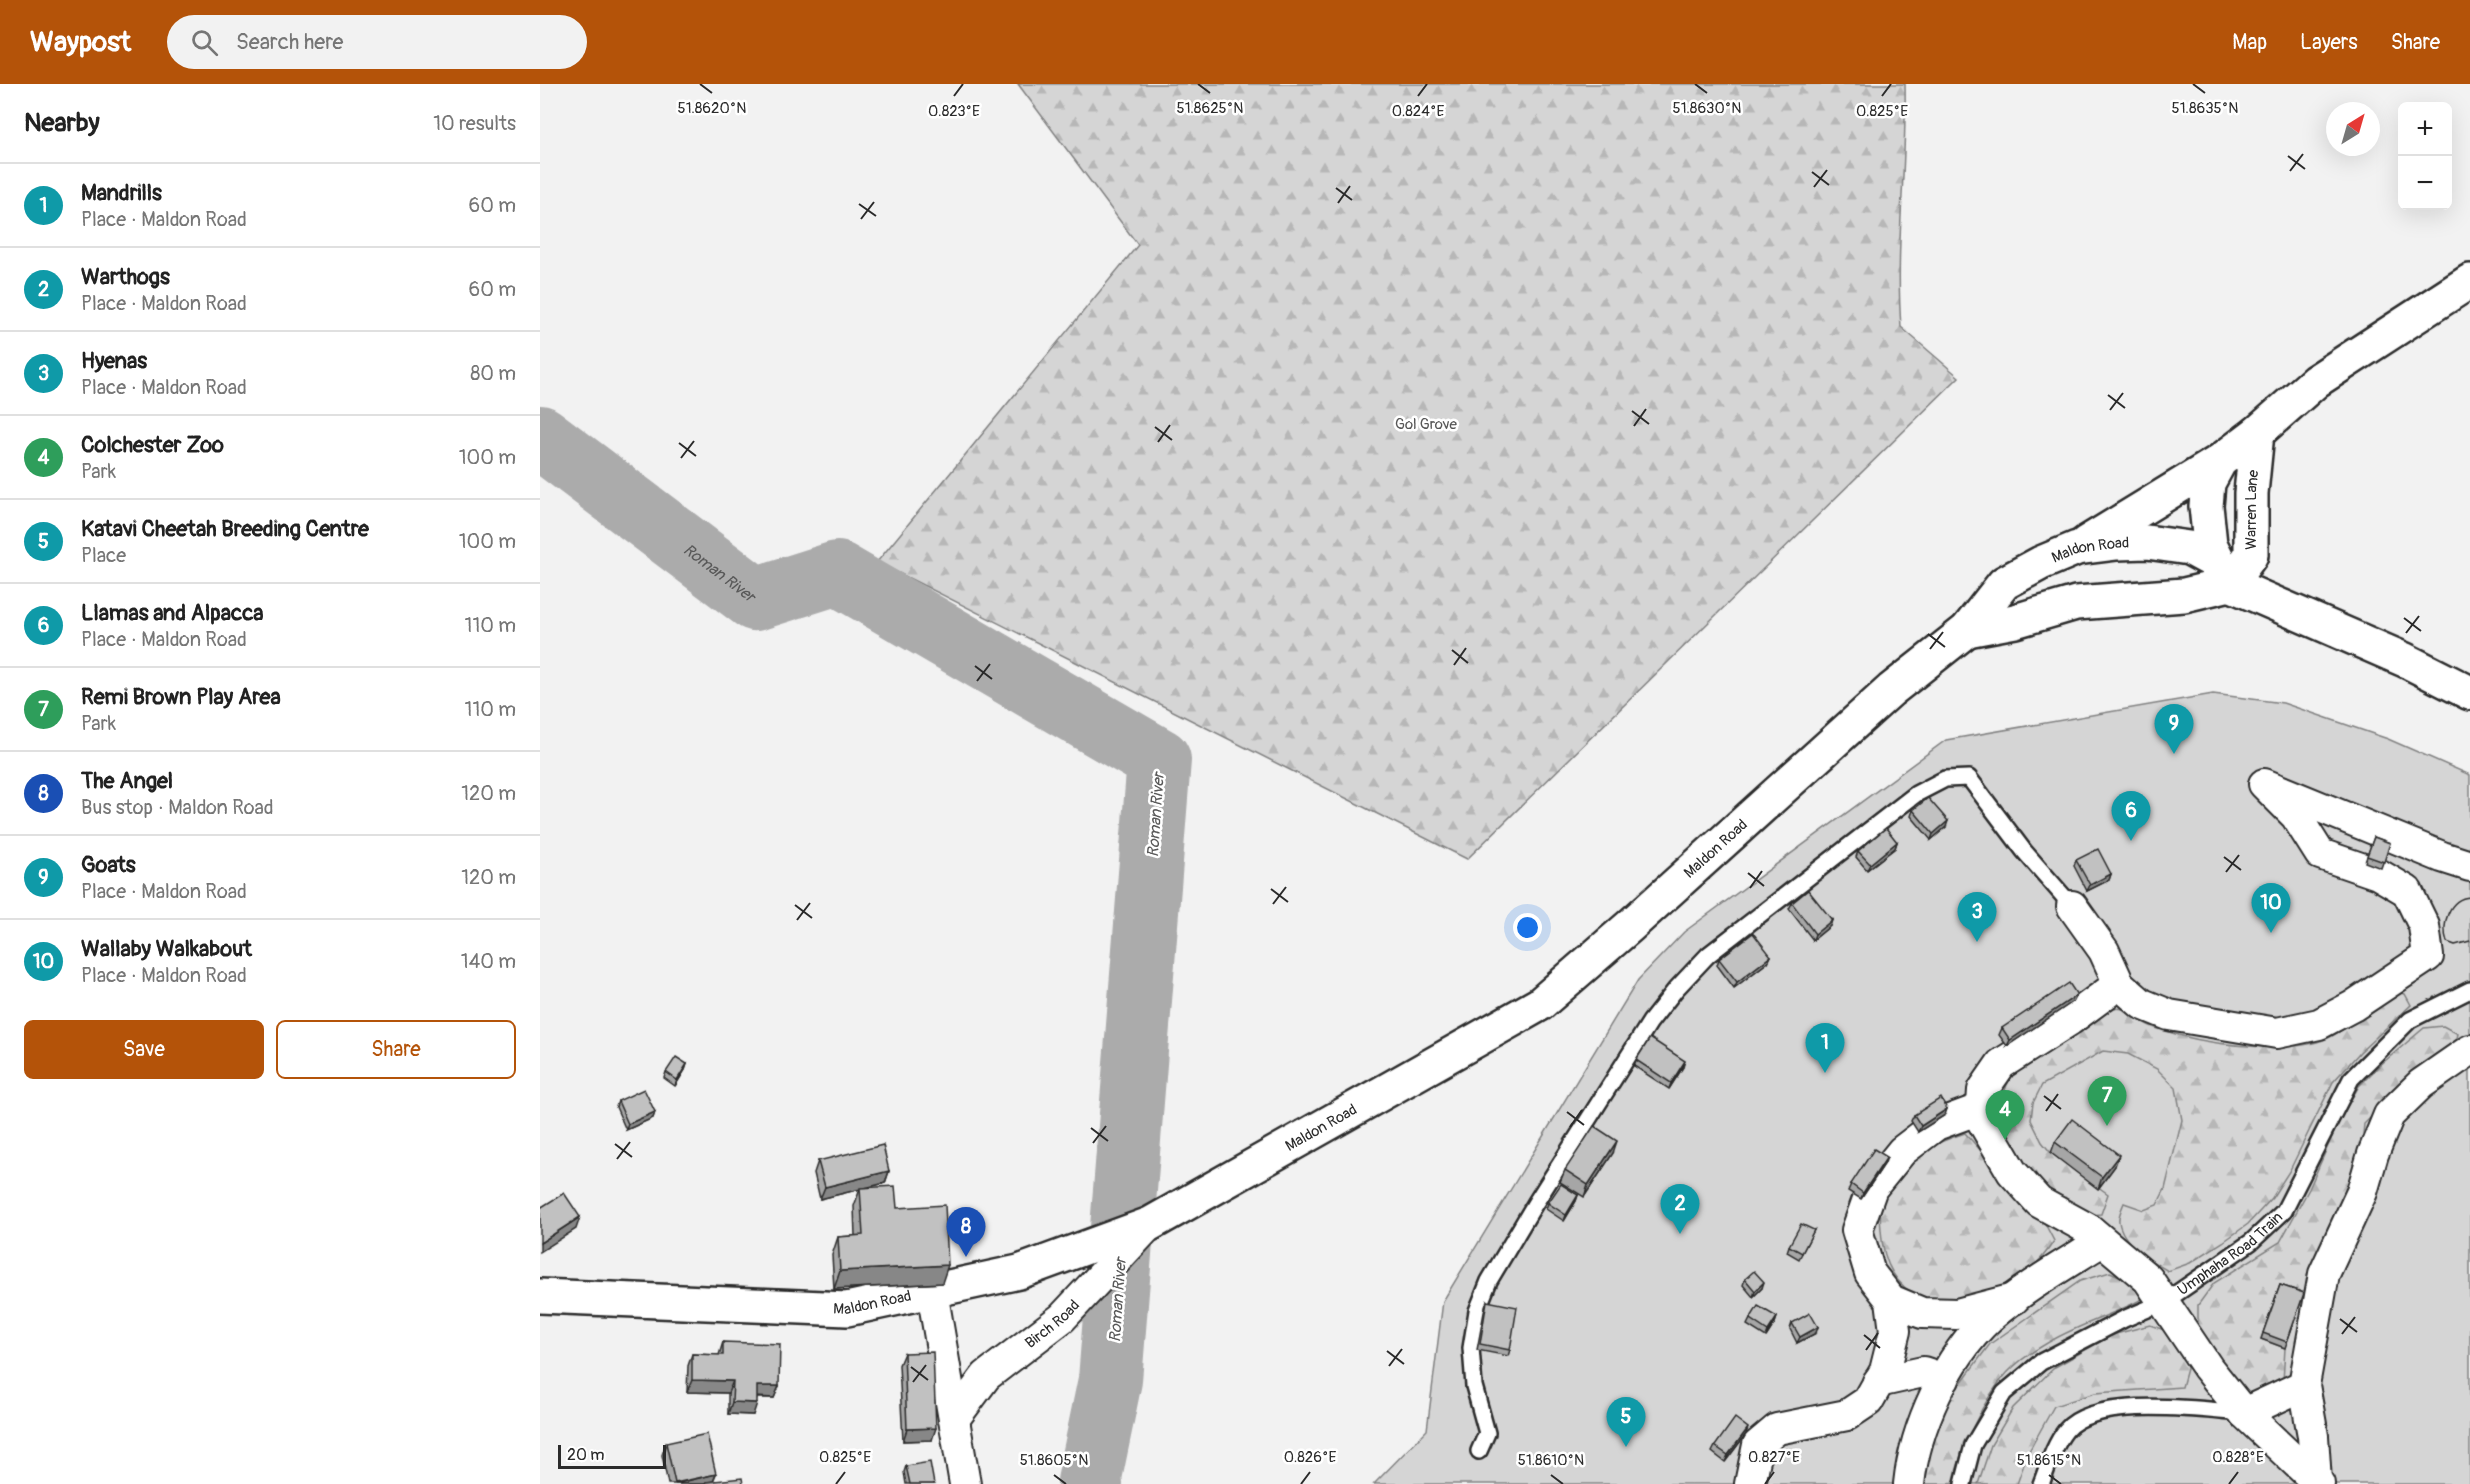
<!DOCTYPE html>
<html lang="en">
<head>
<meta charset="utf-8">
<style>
  :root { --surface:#fff; --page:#f2f2f2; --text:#222; --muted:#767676; --line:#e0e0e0; --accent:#b45309 }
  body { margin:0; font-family:Pangolin,sans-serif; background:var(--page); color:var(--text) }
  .controls { position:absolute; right:18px; top:18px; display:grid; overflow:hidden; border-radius:9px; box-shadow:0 6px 24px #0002 }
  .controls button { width:54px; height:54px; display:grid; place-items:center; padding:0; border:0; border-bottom:2px solid var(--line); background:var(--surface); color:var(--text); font:30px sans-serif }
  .compass { position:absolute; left:1786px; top:18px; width:54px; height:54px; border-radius:50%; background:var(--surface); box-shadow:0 6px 24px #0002; rotate:37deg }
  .scale { position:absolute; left:18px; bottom:15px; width:108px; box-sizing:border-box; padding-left:6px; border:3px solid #2b2b2b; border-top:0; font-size:16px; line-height:21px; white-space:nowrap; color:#2b2b2b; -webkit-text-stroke:4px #fff; paint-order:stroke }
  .you { position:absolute; left:988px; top:844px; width:21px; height:21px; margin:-15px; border:4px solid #fff; border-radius:50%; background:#1a73e8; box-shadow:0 0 0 9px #1a73e833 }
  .badge { display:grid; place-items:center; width:39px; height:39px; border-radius:50%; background:var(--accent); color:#fff; font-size:20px; font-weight:700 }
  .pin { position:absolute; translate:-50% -50px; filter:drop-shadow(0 2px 3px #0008) }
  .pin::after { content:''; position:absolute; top:32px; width:21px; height:18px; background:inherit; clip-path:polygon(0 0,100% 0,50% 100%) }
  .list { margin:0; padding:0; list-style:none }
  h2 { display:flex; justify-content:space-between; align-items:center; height:78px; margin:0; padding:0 24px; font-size:26px }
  h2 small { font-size:20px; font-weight:400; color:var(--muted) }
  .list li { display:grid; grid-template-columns:39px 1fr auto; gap:18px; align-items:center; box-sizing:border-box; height:84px; padding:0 24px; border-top:2px solid var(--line) }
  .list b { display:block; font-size:22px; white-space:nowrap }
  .list p { margin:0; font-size:20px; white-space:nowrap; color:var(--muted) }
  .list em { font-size:20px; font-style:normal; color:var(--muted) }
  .actions { display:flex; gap:12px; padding:18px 24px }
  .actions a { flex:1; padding:14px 0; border:2px solid var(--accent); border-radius:9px; text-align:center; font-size:21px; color:var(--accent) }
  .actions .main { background:var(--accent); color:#fff }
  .icon { flex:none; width:33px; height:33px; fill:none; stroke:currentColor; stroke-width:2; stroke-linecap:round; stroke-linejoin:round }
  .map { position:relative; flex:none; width:1930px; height:1400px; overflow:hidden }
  header { display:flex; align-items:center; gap:36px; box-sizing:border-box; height:84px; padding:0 30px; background:var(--accent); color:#fff }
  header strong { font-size:28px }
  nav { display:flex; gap:33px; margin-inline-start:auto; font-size:21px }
  .search { width:420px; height:54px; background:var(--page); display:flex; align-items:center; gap:15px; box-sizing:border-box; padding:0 21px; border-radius:33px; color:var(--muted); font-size:22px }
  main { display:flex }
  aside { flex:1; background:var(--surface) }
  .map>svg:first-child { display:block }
  .green { fill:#d5d5d5; stroke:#808080; stroke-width:1.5 }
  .forest { fill:url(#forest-firs); stroke:#808080; stroke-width:1.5 }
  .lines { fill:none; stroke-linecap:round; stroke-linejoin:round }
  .river { stroke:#ababab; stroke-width:64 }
  .lane-casing { stroke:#2b2b2b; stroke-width:20 }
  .street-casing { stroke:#2b2b2b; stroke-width:34 }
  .secondary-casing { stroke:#2b2b2b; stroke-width:38 }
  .lane { stroke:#fff; stroke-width:15 }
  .street { stroke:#fff; stroke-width:30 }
  .secondary { stroke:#fff; stroke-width:33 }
  .tram { stroke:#2b2b2b; stroke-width:1.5 }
  .wall { fill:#a6a6a6; stroke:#2b2b2b; stroke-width:1.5 }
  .shaded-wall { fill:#878787; stroke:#2b2b2b; stroke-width:1.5 }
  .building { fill:#c1c1c1; stroke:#2b2b2b; stroke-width:1.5 }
  .ticks { fill:none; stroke:#2b2b2b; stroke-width:2 }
  .labels { text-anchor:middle; stroke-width:5; stroke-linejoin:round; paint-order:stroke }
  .park-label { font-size:15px; fill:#565656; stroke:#fff }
  .street-label { font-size:15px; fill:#2b2b2b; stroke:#fff }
  .water-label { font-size:16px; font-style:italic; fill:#585858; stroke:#fff }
  .ticks-label { font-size:15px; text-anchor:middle; fill:#2b2b2b; stroke:#fff; stroke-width:5; stroke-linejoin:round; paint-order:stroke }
</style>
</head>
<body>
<header>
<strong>Waypost</strong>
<div class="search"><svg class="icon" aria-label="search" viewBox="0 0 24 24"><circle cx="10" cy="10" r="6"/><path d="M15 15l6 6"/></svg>Search here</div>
<nav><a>Map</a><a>Layers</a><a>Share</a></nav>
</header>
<main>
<aside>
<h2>Nearby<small>10 results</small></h2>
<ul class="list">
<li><span class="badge" style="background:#0f9aa8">1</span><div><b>Mandrills</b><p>Place · Maldon Road</p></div><em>60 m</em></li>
<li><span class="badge" style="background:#0f9aa8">2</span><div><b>Warthogs</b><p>Place · Maldon Road</p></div><em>60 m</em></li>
<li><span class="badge" style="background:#0f9aa8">3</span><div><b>Hyenas</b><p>Place · Maldon Road</p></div><em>80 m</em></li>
<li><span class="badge" style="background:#2e9e5b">4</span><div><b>Colchester Zoo</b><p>Park</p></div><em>100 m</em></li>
<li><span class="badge" style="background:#0f9aa8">5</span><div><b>Katavi Cheetah Breeding Centre</b><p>Place</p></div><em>100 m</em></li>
<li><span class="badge" style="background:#0f9aa8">6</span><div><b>Llamas and Alpacca</b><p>Place · Maldon Road</p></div><em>110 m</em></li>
<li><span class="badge" style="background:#2e9e5b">7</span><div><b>Remi Brown Play Area</b><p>Park</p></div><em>110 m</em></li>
<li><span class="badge" style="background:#1a4fb4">8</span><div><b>The Angel</b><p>Bus stop · Maldon Road</p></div><em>120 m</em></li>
<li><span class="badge" style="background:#0f9aa8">9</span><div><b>Goats</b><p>Place · Maldon Road</p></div><em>120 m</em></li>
<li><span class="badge" style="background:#0f9aa8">10</span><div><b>Wallaby Walkabout</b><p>Place · Maldon Road</p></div><em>140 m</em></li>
</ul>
<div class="actions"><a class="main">Save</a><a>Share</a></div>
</aside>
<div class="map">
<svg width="1930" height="1400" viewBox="0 0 1930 1400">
  <defs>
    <pattern id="forest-firs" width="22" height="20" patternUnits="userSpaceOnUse" patternTransform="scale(1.5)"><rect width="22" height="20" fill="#d5d5d5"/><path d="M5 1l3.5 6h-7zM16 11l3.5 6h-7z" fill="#b7b7b7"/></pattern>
  </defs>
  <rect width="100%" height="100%" fill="#f2f2f2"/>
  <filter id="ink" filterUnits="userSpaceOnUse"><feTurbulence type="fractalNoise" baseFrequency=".0167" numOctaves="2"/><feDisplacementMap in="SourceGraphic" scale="12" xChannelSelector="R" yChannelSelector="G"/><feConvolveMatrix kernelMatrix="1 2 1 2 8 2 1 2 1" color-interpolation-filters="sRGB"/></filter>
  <g filter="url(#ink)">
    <path class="green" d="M1673,610L1743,619L1848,655L1930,691V1400H834L887,1346L903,1217L1098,896L1144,848L1406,656Z"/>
    <g class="forest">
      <path d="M478,0H1365C1367,81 1355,162 1361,243L1419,293L927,775L337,478L598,161Z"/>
      <path d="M1850,907L1865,910L1871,921L1820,968L1793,998L1750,1086L1732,1114L1708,1140L1683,1158L1650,1179L1628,1187C1611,1177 1581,1159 1579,1137C1578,1132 1582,1124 1584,1119L1604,1126L1617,1121L1625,1105L1642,1036L1636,1004L1617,985L1588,970L1563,967L1502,1001L1493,1019L1491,1036L1502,1058L1511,1069L1568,1110L1561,1130C1557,1130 1552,1132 1548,1132C1522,1129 1460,1058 1459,1032C1459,1024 1464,1008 1467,1001C1481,970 1542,941 1572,923C1595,926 1587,929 1603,938C1611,943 1621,946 1629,948C1668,961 1756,972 1792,952C1813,941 1832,921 1850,907Z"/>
      <path d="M1903,942L1918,950L1915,962L1847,1017L1824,1040L1820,1081L1794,1142L1777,1169L1762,1215L1738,1207L1721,1255L1745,1264L1743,1298L1711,1312L1690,1294L1667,1262L1658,1240V1221L1674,1199L1740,1158L1769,1105L1799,1037L1819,1002L1839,982L1884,944Z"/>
      <path d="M1425,1049L1442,1068L1460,1097L1479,1117L1502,1134L1514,1157C1498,1182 1486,1190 1460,1203C1401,1233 1345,1218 1341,1146C1339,1126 1341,1107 1355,1090C1373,1068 1398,1058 1425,1049Z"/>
      <path d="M1570,1188L1584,1194L1604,1214C1572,1232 1535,1241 1504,1261C1492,1268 1476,1279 1467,1289C1443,1315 1420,1366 1413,1400H1381L1388,1361L1412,1311L1450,1260L1540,1197Z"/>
      <path d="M1610,1241L1630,1248L1648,1281L1642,1303L1555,1309L1514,1322L1488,1369L1477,1400H1438L1451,1361L1473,1324L1515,1283L1572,1251Z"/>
    </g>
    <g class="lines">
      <path class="river" id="s1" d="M0,353L215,515L297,489L619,676L570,1296L549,1398L551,1400"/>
      <defs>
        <g id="lane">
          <path d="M939,1367L947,1349L934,1302L931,1264L937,1227L949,1197L996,1118L1110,938L1136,905L1168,871L1376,710L1405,695L1429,694L1484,767L1532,822"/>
          <path id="s2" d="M1423,1400L1433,1361L1464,1309L1501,1278L1584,1235L1624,1218L1711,1158L1744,1127L1811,995L1870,936L1930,906"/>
          <path d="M1501,1400C1508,1382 1514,1361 1526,1346C1556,1311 1662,1326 1704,1329"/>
        </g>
        <g id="street">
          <path d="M1532,822L1564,867L1579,900"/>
          <path d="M1442,1024L1396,1041L1362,1067L1332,1104L1317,1146L1330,1189L1351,1216L1382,1229L1417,1230L1474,1215"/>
          <path d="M392,1207L425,1400"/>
          <path d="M1338,1298L1383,1288L1404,1295"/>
          <path d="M1704,1329L1764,1301"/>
          <path id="s3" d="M414,1335L446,1292L522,1234L610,1140"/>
          <path d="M1776,1397L1773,1352L1764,1301L1784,1190L1822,1108L1833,1070L1849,1031L1881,1000L1930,966"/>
          <path d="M1210,1400L1218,1361L1237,1345L1307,1331L1328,1317L1345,1287L1355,1247L1351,1216"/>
          <path d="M1369,1400C1375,1343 1407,1273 1449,1234C1483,1204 1524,1181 1562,1157"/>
          <path d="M1779,1400L1704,1329L1668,1284L1608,1195L1550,1146L1499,1118L1472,1088L1441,1035L1443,1006L1461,980L1530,936L1579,900L1602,920L1629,931L1737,949L1779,940L1813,922L1888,872L1884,842L1867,807L1838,790L1780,770L1756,732L1724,700L1902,773L1930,782"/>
        </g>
        <g id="secondary">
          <path d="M1546,459L1680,377"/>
          <path d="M1685,490L1670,460L1666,422L1668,399L1680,377L1717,349L1776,297L1930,197"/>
          <path id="s4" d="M1690,500L1711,471V409L1717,349"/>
          <path d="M1427,546L1475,537L1536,519L1644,511L1690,500"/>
          <path id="s5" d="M0,1212L307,1225L479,1188L610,1140L1000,920L1090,842L1351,606L1427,546L1464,499L1501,479L1537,464L1577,459L1607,458L1649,464L1673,477L1690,500L1865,576L1930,609"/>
        </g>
      </defs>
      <use href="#lane" class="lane-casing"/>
      <use href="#street" class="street-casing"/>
      <use href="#secondary" class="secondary-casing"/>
      <use href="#lane" class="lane"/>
      <use href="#street" class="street"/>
      <use href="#secondary" class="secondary"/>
      <path class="tram" d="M1930,813C1909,814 1901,840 1907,858L1915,861L1930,857"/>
    </g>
    <g class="wall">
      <path d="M1373,726L1406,743L1391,756L1371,732Z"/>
      <path d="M1834,753L1850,759L1841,784L1825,778Z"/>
      <path d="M1357,758L1355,764L1327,786L1316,773L1318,767Z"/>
      <path d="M1536,776L1571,790L1569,796L1547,807L1534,782Z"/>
      <path d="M1252,819L1292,836L1290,842L1273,856L1249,825Z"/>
      <path d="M1231,872L1228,878L1194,904L1177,881L1179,875Z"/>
      <path d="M1534,917L1467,962L1459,951L1462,944Z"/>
      <path d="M1096,976L1143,983L1129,1005L1094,982Z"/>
      <path d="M147,980L145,986L135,1002L124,994L126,988Z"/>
      <path d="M78,1017L115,1028L113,1034L86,1046L76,1023Z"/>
      <path d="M1374,1031H1405L1378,1048L1371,1037Z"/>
      <path d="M1515,1058L1575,1082L1558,1105L1511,1069Z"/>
      <path d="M1073,1069L1044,1113L1020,1098L1025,1086Z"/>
      <path d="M278,1077L349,1087L345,1099L322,1104L357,1124L402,1199L294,1205L292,1171L298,1153L315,1152L314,1122L320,1105L280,1115L274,1089Z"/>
      <path d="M1345,1079L1321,1115L1308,1107L1311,1100Z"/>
      <path d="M1038,1111L1036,1117L1024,1137L1006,1125L1008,1119Z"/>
      <path d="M1274,1146L1259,1175L1247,1168L1249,1162Z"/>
      <path d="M1205,1195L1222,1204L1213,1213L1203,1201Z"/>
      <path d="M1740,1201L1764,1209L1745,1264L1721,1255Z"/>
      <path d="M947,1217L970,1266L968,1272L937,1266L945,1223Z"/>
      <path d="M1237,1233L1235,1239L1226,1253L1207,1241L1210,1235Z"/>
      <path d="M1252,1239L1276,1249L1257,1259L1250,1245Z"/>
      <path d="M183,1258L239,1302L234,1314H217L213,1331L188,1330V1309L147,1308L148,1282L152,1270L179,1271Z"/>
      <path d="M364,1269L392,1356L363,1357L359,1281Z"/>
      <path d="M1206,1350L1185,1378L1172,1368L1175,1362Z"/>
      <path d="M126,1359L173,1397L203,1400H128L122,1371Z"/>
      <path d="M366,1382L394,1400H366L364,1388Z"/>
    </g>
    <g class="shaded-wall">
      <path d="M1408,737L1406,743L1391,756L1393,750Z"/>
      <path d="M1357,758L1355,764L1327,786L1330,780Z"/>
      <path d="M1571,790L1569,796L1547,807L1550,801Z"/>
      <path d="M1292,836L1290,842L1273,856L1275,850Z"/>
      <path d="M1231,872L1228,878L1194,904L1197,898Z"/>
      <path d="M1537,911L1534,917L1467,962L1470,956Z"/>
      <path d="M1145,977L1143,983L1129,1005L1131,999Z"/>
      <path d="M147,980L145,986L135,1002L137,996Z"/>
      <path d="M1407,1025L1405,1031L1378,1048L1381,1042Z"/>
      <path d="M115,1028L113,1034L86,1046L88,1040Z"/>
      <path d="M1077,1057L1073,1069L1044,1113L1048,1101Z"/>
      <path d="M1579,1071L1575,1082L1558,1105L1562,1093Z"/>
      <path d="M1347,1073L1345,1079L1321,1115L1323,1109Z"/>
      <path d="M349,1087L345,1099L280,1115L285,1103Z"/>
      <path d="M1038,1111L1036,1117L1024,1137L1026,1131Z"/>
      <path d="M40,1133L36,1145L0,1168V1159Z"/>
      <path d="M408,1181L402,1199L294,1205L300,1187Z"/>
      <path d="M1224,1198L1222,1204L1213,1213L1215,1207Z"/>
      <path d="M1237,1233L1235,1239L1226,1253L1228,1247Z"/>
      <path d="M1278,1243L1276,1249L1257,1259L1260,1253Z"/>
      <path d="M152,1296L193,1297L188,1309L147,1308Z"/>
      <path d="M217,1302H239L234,1314L213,1313Z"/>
      <path d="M192,1318L217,1319L213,1331L188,1330Z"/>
      <path d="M396,1344L392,1356L363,1357L367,1345Z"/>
      <path d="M1208,1344L1206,1350L1185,1378L1188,1371Z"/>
      <path d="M176,1390L172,1400L166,1398L165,1400H135Z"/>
    </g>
    <g class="building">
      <path d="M1388,714L1408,737L1393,750L1373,726Z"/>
      <path d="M1346,744L1357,758L1330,780L1318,767Z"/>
      <path d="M1834,753L1850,759L1844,778L1827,772Z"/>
      <path d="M1558,765L1571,790L1550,801L1536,776Z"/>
      <path d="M1268,806L1292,836L1275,850L1252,819Z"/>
      <path d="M1213,849L1231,872L1197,898L1179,875Z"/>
      <path d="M1529,899L1537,911L1470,956L1462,944Z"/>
      <path d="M1110,954L1145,977L1131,999L1096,976Z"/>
      <path d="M136,973L147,980L137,996L126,988Z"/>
      <path d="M104,1005L115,1028L88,1040L78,1017Z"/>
      <path d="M1401,1014L1407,1025L1381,1042L1374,1031Z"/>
      <path d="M1532,1035L1579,1071L1562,1093L1515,1058Z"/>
      <path d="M1054,1042L1077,1057L1048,1101L1025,1086Z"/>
      <path d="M343,1061L349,1087L285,1103L278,1077Z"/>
      <path d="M1334,1065L1347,1073L1323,1109L1311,1100Z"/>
      <path d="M1021,1100L1038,1111L1026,1131L1008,1119Z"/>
      <path d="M355,1102L357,1124L405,1121L408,1181L300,1187L298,1153L323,1151L320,1104Z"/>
      <path d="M24,1109L40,1133L0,1159V1124Z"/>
      <path d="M1261,1140L1274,1146L1262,1169L1249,1162Z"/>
      <path d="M1214,1187L1224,1198L1215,1207L1205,1195Z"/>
      <path d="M1740,1201L1764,1209L1747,1258L1723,1249Z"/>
      <path d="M947,1217L977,1223L970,1266L940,1260Z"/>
      <path d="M1218,1222L1237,1233L1228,1247L1210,1235Z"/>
      <path d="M1270,1229L1278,1243L1260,1253L1252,1239Z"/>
      <path d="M183,1258L240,1260L239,1302H217V1319L192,1318L193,1297L152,1296V1270L183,1271Z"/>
      <path d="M393,1268L396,1344L367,1345L364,1269Z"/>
      <path d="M1195,1334L1208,1344L1188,1371L1175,1362Z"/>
      <path d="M167,1350L176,1390L135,1399L126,1359Z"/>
      <path d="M390,1378L394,1400H370L366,1382Z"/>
      <path d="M202,1394L203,1400H166V1398Z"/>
    </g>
  </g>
  <path class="ticks" d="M160,0L172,9M658,0L670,9M1155,0L1167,9M1653,0L1665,9M414,12L423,0M878,12L887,0M1342,12L1351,0M1748,72L1765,85M1750,87L1763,70M1272,88L1289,101M1274,103L1287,86M796,104L812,116M798,119L810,102M319,120L336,132M321,135L334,118M1568,311L1585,324M1570,326L1583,309M1092,327L1109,340M1094,342L1106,325M615,343L632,356M618,358L630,341M139,359L156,372M141,374L154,357M1864,534L1881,547M1866,549L1879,532M1388,550L1405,563M1390,565L1403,548M912,566L928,579M914,581L926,564M435,582L452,595M437,597L450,580M1684,773L1701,786M1686,788L1699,771M1208,789L1224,802M1210,804L1222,787M731,805L748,818M733,820L746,803M255,821L272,834M257,836L270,819M1504,1012L1521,1025M1506,1027L1518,1010M1027,1028L1044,1041M1030,1043L1042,1026M551,1044L568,1057M553,1059L566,1042M75,1060L92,1073M77,1075L90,1058M1800,1235L1817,1248M1802,1250L1815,1233M1324,1251L1340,1264M1326,1266L1338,1249M847,1267L864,1280M849,1282L862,1265M371,1283L388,1296M373,1298L386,1281M514,1391L526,1400M1011,1391L1023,1400M1509,1391L1521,1400M296,1400L305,1388M761,1400L770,1388M1225,1400L1234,1388M1689,1400L1698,1388"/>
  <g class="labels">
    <g class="park-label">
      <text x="886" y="345">Gol Grove</text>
    </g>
    <g class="street-label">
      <text dy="5" stroke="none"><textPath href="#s4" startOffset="81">Warren Lane</textPath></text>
      <text dy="5" stroke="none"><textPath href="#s5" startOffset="1792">Maldon Road</textPath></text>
      <text dy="5" stroke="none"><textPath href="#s5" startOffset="1305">Maldon Road</textPath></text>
      <text dy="5" stroke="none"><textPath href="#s5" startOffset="819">Maldon Road</textPath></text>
      <text dy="5" stroke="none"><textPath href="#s2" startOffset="368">Umphaha Road Train</textPath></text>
      <text dy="5" stroke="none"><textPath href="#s5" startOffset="333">Maldon Road</textPath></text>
      <text dy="5" stroke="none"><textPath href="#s3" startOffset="138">Birch Road</textPath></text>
    </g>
    <g class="water-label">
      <text dy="6" stroke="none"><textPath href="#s1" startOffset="225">Roman River</textPath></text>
      <text transform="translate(615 731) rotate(-86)" y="6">Roman River</text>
      <text transform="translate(577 1216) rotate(-86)" y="6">Roman River</text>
    </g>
  </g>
  <g class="ticks-label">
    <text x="1167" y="29">51.8630°N</text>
    <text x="172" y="29">51.8620°N</text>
    <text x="670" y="29">51.8625°N</text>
    <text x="1665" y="29">51.8635°N</text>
    <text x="414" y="32">0.823°E</text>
    <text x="878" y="32">0.824°E</text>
    <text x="1342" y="32">0.825°E</text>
    <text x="305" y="1378">0.825°E</text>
    <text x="770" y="1378">0.826°E</text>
    <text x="1234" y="1378">0.827°E</text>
    <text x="1698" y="1378">0.828°E</text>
    <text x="514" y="1381">51.8605°N</text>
    <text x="1011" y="1381">51.8610°N</text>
    <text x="1509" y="1381">51.8615°N</text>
  </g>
</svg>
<div class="controls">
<button>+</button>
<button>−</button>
</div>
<svg class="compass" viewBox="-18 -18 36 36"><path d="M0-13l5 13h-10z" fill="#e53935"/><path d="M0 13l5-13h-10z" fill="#767676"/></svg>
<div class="scale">20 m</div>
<div class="you"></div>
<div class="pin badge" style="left:1285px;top:989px;background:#0f9aa8">1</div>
<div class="pin badge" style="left:1140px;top:1150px;background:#0f9aa8">2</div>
<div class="pin badge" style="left:1437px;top:858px;background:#0f9aa8">3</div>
<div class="pin badge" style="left:1465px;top:1056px;background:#2e9e5b">4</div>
<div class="pin badge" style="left:1086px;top:1363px;background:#0f9aa8">5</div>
<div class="pin badge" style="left:1591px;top:757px;background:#0f9aa8">6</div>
<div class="pin badge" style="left:1567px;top:1042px;background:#2e9e5b">7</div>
<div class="pin badge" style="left:426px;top:1173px;background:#1a4fb4">8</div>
<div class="pin badge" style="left:1634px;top:670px;background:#0f9aa8">9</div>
<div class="pin badge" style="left:1731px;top:849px;background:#0f9aa8">10</div>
</div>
</main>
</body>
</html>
